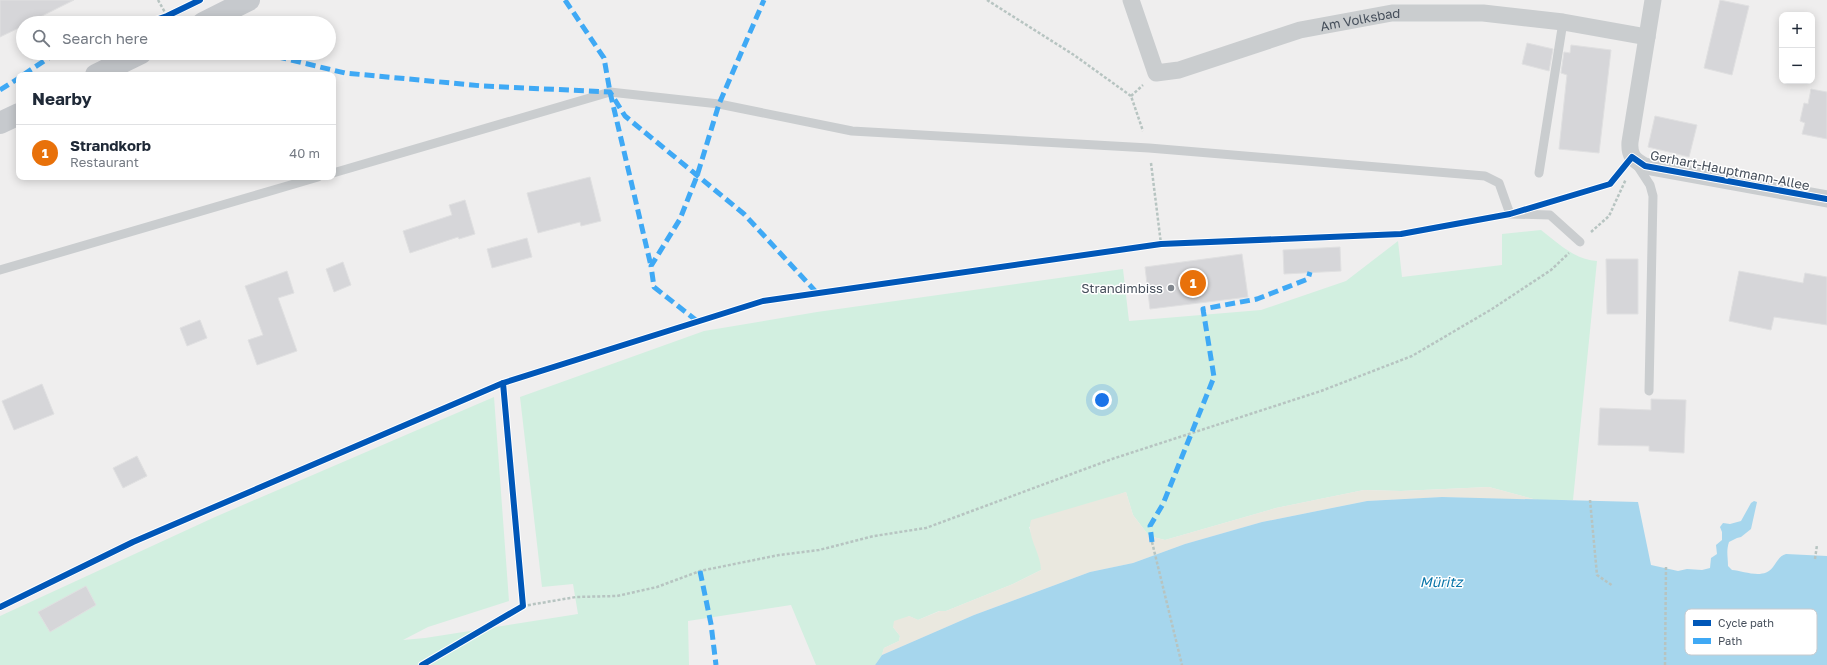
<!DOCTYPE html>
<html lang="en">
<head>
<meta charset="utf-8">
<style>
  :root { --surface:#fff; --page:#f2f2f3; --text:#1f2937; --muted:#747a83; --line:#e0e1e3; --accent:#81878e }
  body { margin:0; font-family:"Golos Text",sans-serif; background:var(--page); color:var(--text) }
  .controls { position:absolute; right:12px; top:12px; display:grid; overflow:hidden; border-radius:8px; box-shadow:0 2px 10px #0003 }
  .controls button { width:36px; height:36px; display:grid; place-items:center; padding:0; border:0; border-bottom:1px solid var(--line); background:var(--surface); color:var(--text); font:20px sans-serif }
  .you { position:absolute; left:1102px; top:400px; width:14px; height:14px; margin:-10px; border:3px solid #fff; border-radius:50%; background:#1a73e8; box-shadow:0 0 0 6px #1a73e833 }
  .badge { display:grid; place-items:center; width:26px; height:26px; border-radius:50%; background:var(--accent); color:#fff; font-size:13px; font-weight:700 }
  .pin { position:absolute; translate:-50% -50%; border:2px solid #fff; box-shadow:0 1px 4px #0006 }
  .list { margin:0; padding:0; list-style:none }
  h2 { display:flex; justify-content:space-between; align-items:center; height:52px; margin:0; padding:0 16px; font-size:17px }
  h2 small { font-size:13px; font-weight:400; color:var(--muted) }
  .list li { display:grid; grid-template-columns:26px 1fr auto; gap:12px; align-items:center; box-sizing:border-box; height:56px; padding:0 16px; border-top:1px solid var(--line) }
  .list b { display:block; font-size:15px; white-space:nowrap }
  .list p { margin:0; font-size:13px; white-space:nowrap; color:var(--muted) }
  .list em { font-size:13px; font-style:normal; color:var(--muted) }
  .icon { flex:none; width:22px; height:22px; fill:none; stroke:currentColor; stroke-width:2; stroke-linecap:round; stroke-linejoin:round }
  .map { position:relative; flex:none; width:1827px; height:665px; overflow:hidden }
  .search { position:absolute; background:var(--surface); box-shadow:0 2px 10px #0003; left:16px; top:16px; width:320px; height:44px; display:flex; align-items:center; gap:10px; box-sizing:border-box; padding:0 14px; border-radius:22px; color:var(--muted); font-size:15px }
  .panel { position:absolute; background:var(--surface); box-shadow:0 2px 10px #0003; left:16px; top:72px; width:320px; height:108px; border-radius:8px }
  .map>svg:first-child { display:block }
  .green { fill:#d2efe0 }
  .sand { fill:#eae8df }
  .water { fill:#a6d6ed }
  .building { fill:#d6d6d9; stroke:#e0e0e1 }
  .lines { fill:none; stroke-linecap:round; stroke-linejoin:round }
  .path { stroke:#b7c4c1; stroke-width:2.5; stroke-dasharray:3 2; stroke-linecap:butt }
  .service { stroke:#cacdcf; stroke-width:9 }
  .minor { stroke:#cacdcf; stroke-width:17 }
  .primary { stroke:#c6c9cd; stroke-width:22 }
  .quiet { stroke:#3fa9f5; stroke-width:5; stroke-dasharray:10 5; stroke-linecap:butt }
  .cycleway-casing { stroke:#fff; stroke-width:8 }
  .cycleway { stroke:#0057b8; stroke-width:6 }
  .poi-dot { fill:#81878e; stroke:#fff; stroke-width:1.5 }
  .labels { text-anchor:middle; stroke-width:3; stroke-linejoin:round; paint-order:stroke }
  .street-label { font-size:13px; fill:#464f5b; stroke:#fff }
  .poi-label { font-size:13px; fill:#464f5b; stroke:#fff; text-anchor:end }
  .water-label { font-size:14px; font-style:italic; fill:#0a76aa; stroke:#fff }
  .key { fill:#fff; stroke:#c8cace; stroke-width:1 }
  .key-label { font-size:11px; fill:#464f5b }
</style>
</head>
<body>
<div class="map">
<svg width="1827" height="665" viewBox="0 0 1827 665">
  <rect width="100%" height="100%" fill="#efeeee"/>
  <path class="green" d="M1541,230C1558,243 1575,260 1597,261L1573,500H1537L1489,487L1401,491L1364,490L1276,508L1165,540L1149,536L1133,515L1126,492L1029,527L1041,562V570L1013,584L946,611H939L918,620L909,616L893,627L900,636L899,641L884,648L882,655L875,665H816L791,605L688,621L689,665H0V616L215,517L494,397L509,601L428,627L403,640L425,638L578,614L573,584L542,587L520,397L704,331L817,312L1123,269L1129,321L1261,310L1346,281L1398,241L1402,277L1502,265V234Z"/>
  <path class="sand" d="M1489,487L1537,500L1442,497L1367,501L1262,522L1185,544L1133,563L1090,572L974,615L882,655L884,648L899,641L900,636L893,627L894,621L909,616L918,620L940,611H946L1013,584L1041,570C1041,553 1026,536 1031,520L1126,492L1133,515L1149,536L1165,540L1276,508L1364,490L1401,491Z"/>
  <path class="water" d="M1442,497L1638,502L1651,565L1678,571L1687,569L1702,570L1710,568L1711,558L1717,554L1716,545L1722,540V532L1720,527L1723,523L1730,524L1741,521L1751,503L1754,501L1757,502L1751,529L1741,537L1737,538L1729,542C1726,551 1728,557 1728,566L1732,570C1744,571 1764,580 1773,567C1777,562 1779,556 1786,554L1827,556V665H875L882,655L974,615L1090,572L1133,563L1185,544L1262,522L1367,501Z"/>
  <g class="building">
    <path d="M0,0H74L28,23H23V26L0,37Z"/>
    <path d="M1720,0L1749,6L1732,75L1704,68Z"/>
    <path d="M1527,43L1553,49L1549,71L1522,64Z"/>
    <path d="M1571,45L1611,50L1599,153L1559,149L1567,75L1561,73L1564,52L1570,53Z"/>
    <path d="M1811,89L1827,92V139L1802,134L1805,123L1800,121L1804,103L1808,104Z"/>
    <path d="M1655,116L1697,125L1689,157L1648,147Z"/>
    <path d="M590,177L601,221L581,226L580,222L538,233L527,193Z"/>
    <path d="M465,200L475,234L459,239L458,237L410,253L403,231L452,215L449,205Z"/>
    <path d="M527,238L532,257L492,268L487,249Z"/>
    <path d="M1340,247L1341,271L1284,274L1283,250Z"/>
    <path d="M1242,254L1248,297L1150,309L1145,267Z"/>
    <path d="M1606,259H1638V314H1607Z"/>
    <path d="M343,262L351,285L334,292L326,269Z"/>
    <path d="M287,271L294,293L278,298L297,351L257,365L248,340L263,335L245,286Z"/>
    <path d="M1739,271L1803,283L1805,273L1827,277V325L1774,317L1771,330L1729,321Z"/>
    <path d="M200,320L207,338L187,346L180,328Z"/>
    <path d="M42,384L54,414L14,430L2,401Z"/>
    <path d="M1651,399L1686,400L1684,453L1649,451V446L1598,445L1600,408L1651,410Z"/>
    <path d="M137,456L147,476L123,488L113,468Z"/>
    <path d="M86,586L96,605L50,632L38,612Z"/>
  </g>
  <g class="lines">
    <g class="path">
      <path d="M158,0L167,16"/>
      <path d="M987,0L1074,55L1131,96L1143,131"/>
      <path d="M1131,96L1143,85"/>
      <path d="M1151,163L1161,244"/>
      <path d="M1591,232L1609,216L1626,179"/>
      <path d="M1590,500L1597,575L1613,586"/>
      <path d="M1152,542L1182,665"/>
      <path d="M1815,559L1817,545"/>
      <path d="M523,606L576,597L617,596L657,587L700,571L779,555L819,550L874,536L926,528L1112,459L1321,391L1412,356L1492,309L1551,270L1569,253"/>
      <path d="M1665,665L1666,565"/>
    </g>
    <g class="service">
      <path d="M1637,165L1650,185L1653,196L1649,391"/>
      <path d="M333,173L610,92L719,104L852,131L1149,148L1485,176L1499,183L1510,214L1550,215L1580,242"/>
      <path d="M1539,173L1563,22"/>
      <path d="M0,270L318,177"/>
    </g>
    <g class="minor">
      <path id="s1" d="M1131,0L1156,73L1179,70L1300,30L1392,13H1483L1563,22L1647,37"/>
      <path d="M1653,0L1630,142C1629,155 1633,160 1645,166L1827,199"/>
    </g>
    <g class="primary">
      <path d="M203,23L249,0"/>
      <path d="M96,75L141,53"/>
      <path d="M0,123L19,114"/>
    </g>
    <g class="quiet">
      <path d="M565,0L604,58L610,92L651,266"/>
      <path d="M262,53L345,73L483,86L610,92L625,116L744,214L817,293"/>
      <path d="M23,75L56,53"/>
      <path d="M0,90L19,78"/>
      <path d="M697,321L654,287L651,266L680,219L697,176L719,104L764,0"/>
      <path d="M1152,542L1150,526L1163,504L1214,377L1203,309L1257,299L1308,279L1310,272"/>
      <path d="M700,571L711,624L716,665"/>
    </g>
    <defs>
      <g id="cycleway">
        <path d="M147,23L167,16L200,0"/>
        <path d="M0,607L133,542L503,383"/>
        <path d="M422,665L523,606L503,383L763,301L1161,244L1401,234L1510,214L1610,184L1632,157L1645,166L1827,199"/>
      </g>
    </defs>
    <use href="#cycleway" class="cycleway-casing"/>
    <use href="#cycleway" class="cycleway"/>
  </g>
  <circle class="poi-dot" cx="1171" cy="288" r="4"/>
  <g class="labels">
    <g class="street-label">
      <text dy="5" stroke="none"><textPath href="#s1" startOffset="289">Am Volksbad</textPath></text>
      <text transform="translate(1730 170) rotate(11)" y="5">Gerhart-Hauptmann-Allee</text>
    </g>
    <g class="poi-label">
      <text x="1163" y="293">Strandimbiss</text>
    </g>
    <g class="water-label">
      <text x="1441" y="587">Müritz</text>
    </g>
  </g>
  <rect x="1685" y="609" width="132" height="46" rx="6" class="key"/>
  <rect x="1693" y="620" width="18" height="6" fill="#0057b8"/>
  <rect x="1693" y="638" width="18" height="6" fill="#3fa9f5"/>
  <g class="key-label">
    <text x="1718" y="627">Cycle path</text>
    <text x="1718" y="645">Path</text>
  </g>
</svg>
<div class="controls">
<button>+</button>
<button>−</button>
</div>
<div class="you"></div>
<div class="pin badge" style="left:1193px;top:283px;background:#e8710a">1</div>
<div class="search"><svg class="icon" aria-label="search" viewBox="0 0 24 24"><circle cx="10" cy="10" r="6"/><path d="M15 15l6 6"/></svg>Search here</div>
<section class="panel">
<h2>Nearby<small></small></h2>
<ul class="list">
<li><span class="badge" style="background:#e8710a">1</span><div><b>Strandkorb</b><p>Restaurant</p></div><em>40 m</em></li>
</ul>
</section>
</div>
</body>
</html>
